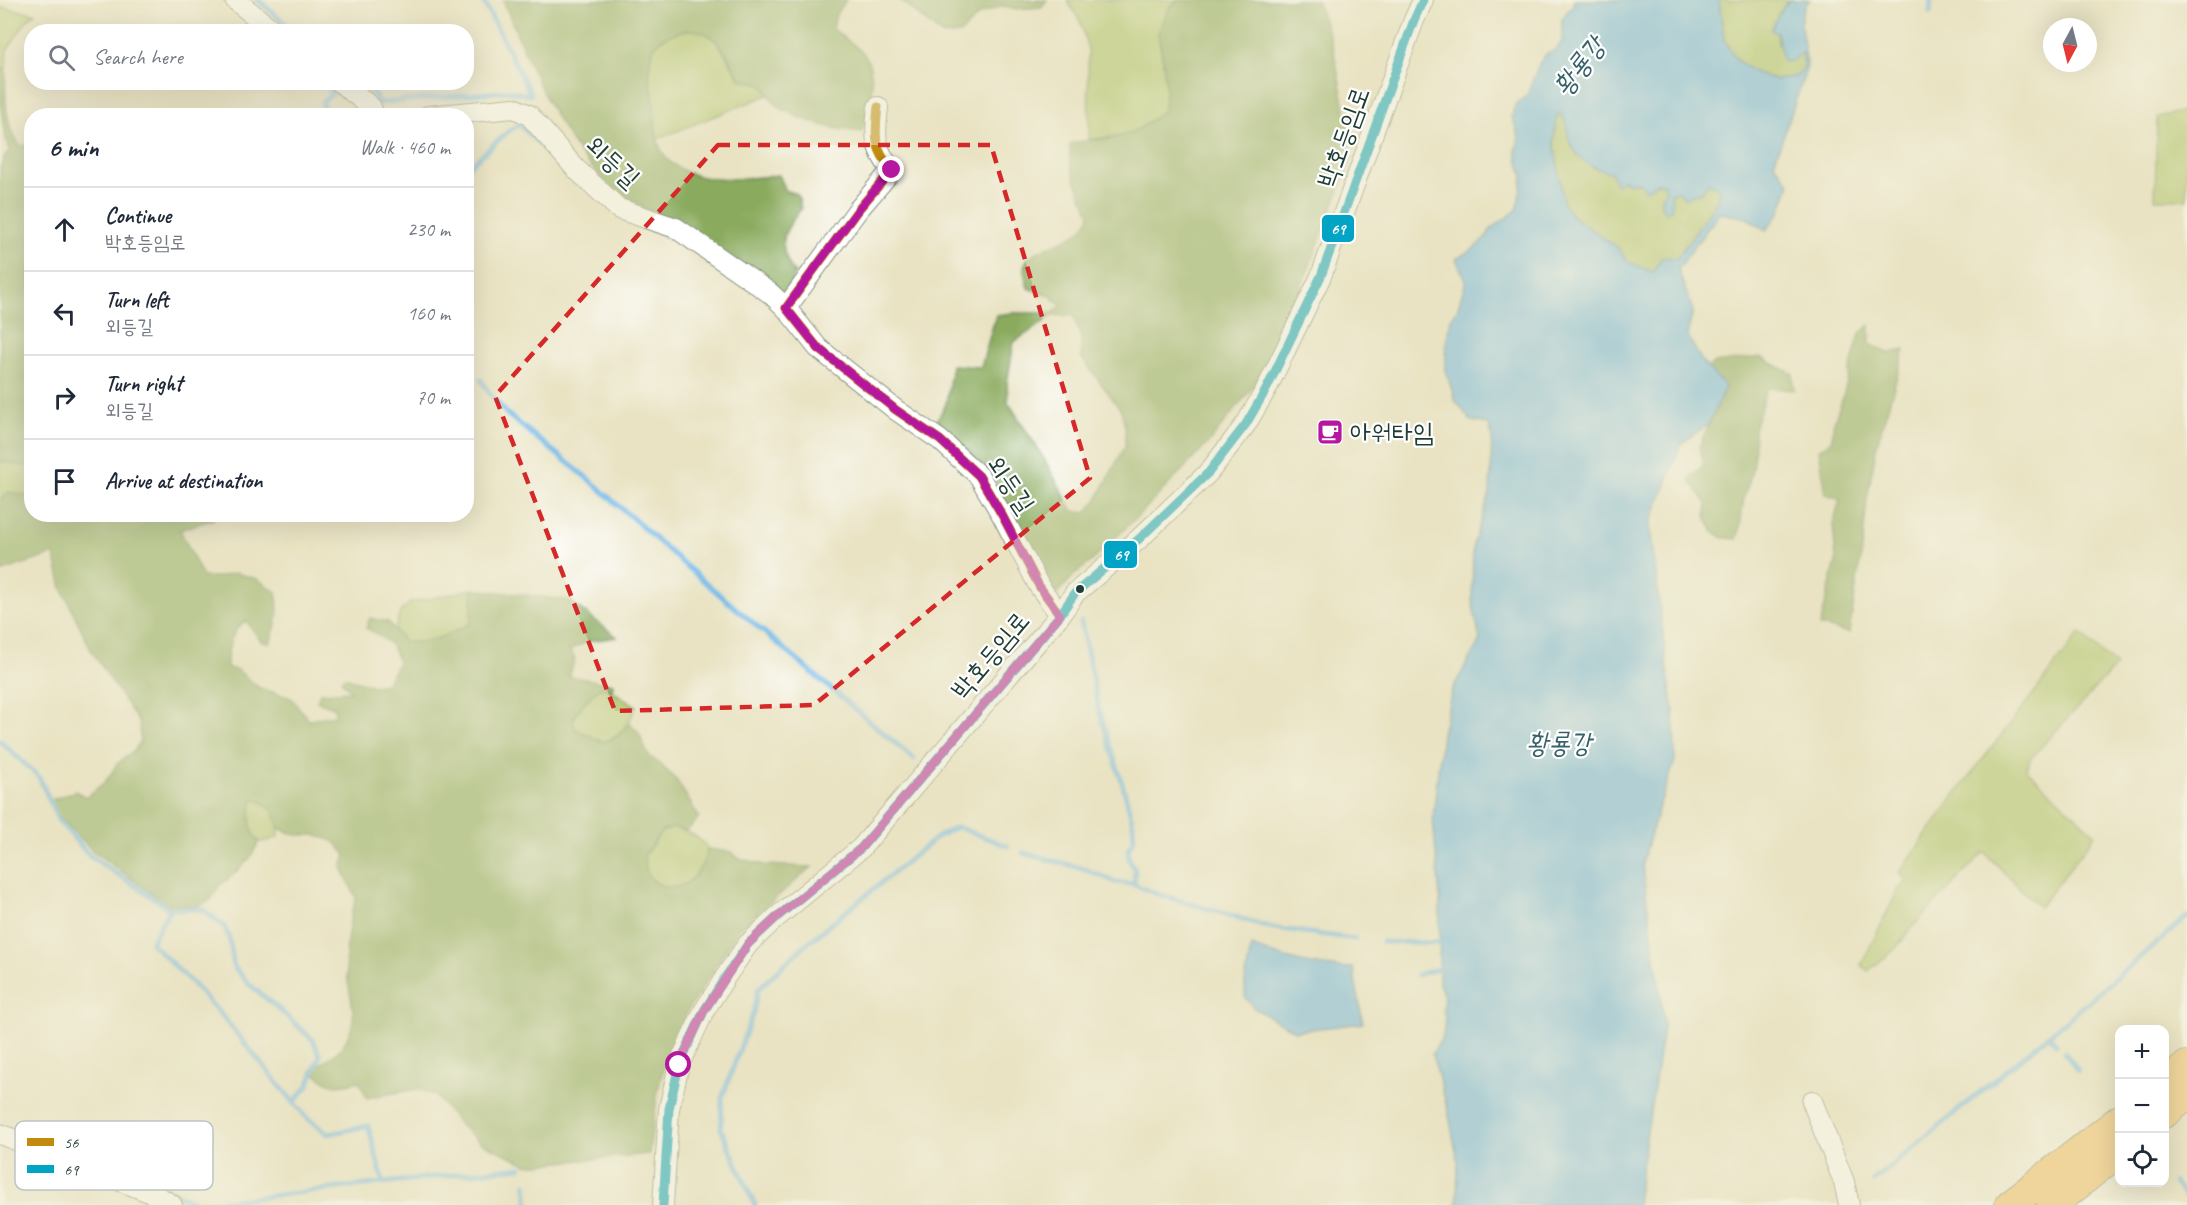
<!DOCTYPE html>
<html lang="en">
<head>
<meta charset="utf-8">
<style>
  :root { --surface:#fff; --page:#f2f2f3; --text:#1f2937; --muted:#747a83; --line:#e0e1e3 }
  body { margin:0; font-family:Caveat,"Poor Story",sans-serif; background:var(--page); color:var(--text) }
  .controls { position:absolute; right:18px; bottom:18px; display:grid; overflow:hidden; border-radius:12px; box-shadow:0 6px 24px #0002 }
  .controls button { width:54px; height:54px; display:grid; place-items:center; padding:0; border:0; border-bottom:2px solid var(--line); background:var(--surface); color:var(--text); font:30px sans-serif }
  .compass { position:absolute; left:2043px; top:18px; width:54px; height:54px; border-radius:50%; background:var(--surface); box-shadow:0 6px 24px #0002; rotate:187deg }
  .stop { position:absolute; width:18px; height:18px; margin:-14px; border:4px solid #b5179e; border-radius:50%; background:#fff }
  .stop.end { background:#b5179e; border-color:#fff; box-shadow:0 2px 6px #0008 }
  .list { margin:0; padding:0; list-style:none }
  h2 { display:flex; justify-content:space-between; align-items:center; height:78px; margin:0; padding:0 24px; font-size:26px }
  h2 small { font-size:20px; font-weight:400; color:var(--muted) }
  .list li { display:grid; grid-template-columns:39px 1fr auto; gap:18px; align-items:center; box-sizing:border-box; height:84px; padding:0 24px; border-top:2px solid var(--line) }
  .list b { display:block; font-size:22px; white-space:nowrap }
  .list p { margin:0; font-size:20px; white-space:nowrap; color:var(--muted) }
  .list em { font-size:20px; font-style:normal; color:var(--muted) }
  .icon { flex:none; width:33px; height:33px; fill:none; stroke:currentColor; stroke-width:2; stroke-linecap:round; stroke-linejoin:round }
  .map { position:relative; flex:none; width:2187px; height:1205px; overflow:hidden }
  .search { position:absolute; background:var(--surface); box-shadow:0 6px 24px #0002; left:24px; top:24px; width:450px; height:66px; display:flex; align-items:center; gap:15px; box-sizing:border-box; padding:0 21px; border-radius:24px; color:var(--muted); font-size:22px }
  .panel { position:absolute; background:var(--surface); box-shadow:0 6px 24px #0002; left:24px; top:108px; width:450px; height:414px; border-radius:24px }
  .map>svg:first-child { display:block }
  .green { fill:#adc469; stroke:#66804e; stroke-width:1.5 }
  .forest { fill:#8aaa5d; stroke:#547448; stroke-width:1.5; fill-rule:evenodd }
  .water { fill:#6fb8e7; stroke:#477a8e; stroke-width:1.5; fill-rule:evenodd }
  .lines { fill:none; stroke-linecap:round; stroke-linejoin:round }
  .stream { stroke:#6fb8e7; stroke-width:5 }
  .minor-casing { stroke:#84907c; stroke-width:22 }
  .highway-casing { stroke:#84907c; stroke-width:32 }
  .minor { stroke:#fff; stroke-width:20 }
  .highway { stroke:#f6c06b; stroke-width:30 }
  .bus-1-casing { stroke:#fff; stroke-width:14 }
  .bus-2-casing { stroke:#fff; stroke-width:14 }
  .bus-1 { stroke:#c18c0d; stroke-width:9 }
  .bus-2 { stroke:#02a4c6; stroke-width:9 }
  .route { stroke:#b5179e; stroke-width:8 }
  .marked { fill:none; stroke:#d62828; stroke-width:4.5; stroke-dasharray:12 8; stroke-linejoin:round }
  .bus-dot { fill:#1f3d34; stroke:#fff; stroke-width:2 }
  .labels { text-anchor:middle; stroke-width:4.5; stroke-linejoin:round; paint-order:stroke }
  .street-label { font-size:26px; fill:#1f3d34; stroke:#fff }
  .poi-label { font-size:26px; fill:#1f3d34; stroke:#fff; text-anchor:start }
  .water-label { font-size:27px; font-style:italic; fill:#37626a; stroke:#fff }
  .key { fill:#fff; stroke:#bcc5c2; stroke-width:1.5 }
  .key-label { font-size:16px; fill:#1f3d34 }
  .line-badge { stroke:#fff; stroke-width:2 }
  .badge-label { font-size:16px; text-anchor:middle; font-weight:bold; fill:#fff }
</style>
</head>
<body>
<div class="map">
<svg width="2187" height="1205" viewBox="0 0 2187 1205">
  <rect width="100%" height="100%" fill="#fff"/>
  <filter id="ink" filterUnits="userSpaceOnUse"><feTurbulence type="fractalNoise" baseFrequency=".0167" numOctaves="2"/><feDisplacementMap in="SourceGraphic" scale="12" xChannelSelector="R" yChannelSelector="G"/><feConvolveMatrix kernelMatrix="1 2 1 2 8 2 1 2 1" color-interpolation-filters="sRGB"/></filter>
  <filter id="wash" filterUnits="userSpaceOnUse"><feTurbulence type="fractalNoise" baseFrequency=".008" numOctaves="4" result="noise"/><feDisplacementMap in="SourceGraphic" scale="24" xChannelSelector="R" yChannelSelector="G"/><feGaussianBlur stdDeviation="1.35" result="paint"/><feColorMatrix in="noise" values="0 0 0 0 0 0 0 0 0 0 0 0 0 0 0 0 0 1.4 0 .05"/><feComposite in="paint" operator="in"/></filter>
  <g filter="url(#wash)">
    <rect width="100%" height="100%" fill="#e9e3c3"/>
    <g class="green">
      <path d="M1067,0H1178L1169,8L1158,33L1163,60L1166,87L1164,110C1136,134 1125,137 1089,139L1088,49L1080,21Z"/>
      <path d="M1719,0H1789L1786,2L1777,33L1778,45L1803,53L1804,67L1797,76L1776,80L1754,72L1736,60L1724,40Z"/>
      <path d="M0,7L35,13L25,23L7,50L6,69L0,70Z"/>
      <path d="M690,29L708,32L720,46L740,79L762,84L768,95L657,139C654,116 642,64 656,45C663,35 679,32 690,29Z"/>
      <path d="M2187,110V199H2155L2157,117Z"/>
      <path d="M1557,114H1560L1567,122V130L1594,168L1611,172L1629,183L1664,184L1666,190L1662,197L1672,203L1671,193L1709,183L1719,189L1717,201L1677,258L1653,272L1628,262L1618,248L1575,218L1564,206L1554,141Z"/>
      <path d="M0,461L31,467V500L27,496L0,500Z"/>
      <path d="M473,589L471,623C449,634 430,645 404,642L395,630L400,612L410,603Z"/>
      <path d="M2080,633L2116,666L2030,759L2027,770L2095,834L2090,842L2039,907L1984,852L1916,923L1895,949L1868,971L1861,965L1898,890L1907,881L1900,872L1949,803Z"/>
      <path d="M600,687L612,691L636,706C629,725 622,735 603,742L575,729L573,719L582,705Z"/>
      <path d="M253,798C272,805 282,815 278,837L268,841L259,842C247,829 250,815 253,798Z"/>
      <path d="M674,828C689,832 699,836 708,849C702,870 692,890 667,887C661,886 652,881 648,875C645,870 645,862 644,856L662,831Z"/>
    </g>
    <g class="forest">
      <path d="M503,0H846L836,14L833,29C841,36 861,48 866,57C878,78 869,110 862,132C838,131 794,120 776,104C770,98 766,91 762,84L740,79C727,53 712,22 678,32C671,35 659,38 655,46C651,52 649,66 649,73C649,80 652,88 653,95C655,114 653,147 669,161C700,187 742,179 779,175L786,191L798,194L801,209C781,233 776,247 795,274L787,291L776,292L612,188C556,137 531,68 503,0Z"/>
      <path d="M900,0H1047L1042,7L1016,9L1003,6L980,14L960,34L943,36Z"/>
      <path d="M1178,0H1317L1333,47L1346,113L1351,160L1305,278L1256,383L1209,442L1148,506L1092,561L1076,573L1057,594L1036,567L1022,530L990,473L937,420L946,404L952,365L981,367L996,315L1013,313H1053L1061,306L1049,295L1028,288C1027,282 1024,275 1024,269C1026,241 1079,250 1090,215C1081,191 1067,171 1070,144C1087,138 1102,141 1118,137C1137,133 1150,121 1164,110L1166,87L1163,60L1158,33L1169,8ZM1073,315L1081,336V357L1121,410L1125,426V446L1096,501L1086,513L1073,511L1043,457L1008,402L1007,383L1014,342L1053,316Z"/>
      <path d="M6,69C5,96 4,122 20,146L31,144V467L0,461V168L5,155L10,150C0,127 0,97 0,70Z"/>
      <path d="M1870,325V344L1889,353L1905,350L1877,444L1867,499L1862,550L1849,633L1820,626L1836,561L1833,524L1840,499L1826,494L1819,450L1832,440L1833,425L1844,393L1860,333Z"/>
      <path d="M1760,357L1793,374L1794,390L1767,388L1754,429L1755,448L1751,475L1744,497L1739,535L1737,539L1723,538L1713,531L1706,517L1707,504L1689,479L1704,464L1699,447L1725,387L1707,368L1715,363Z"/>
      <path d="M9,492L27,496L31,500L32,514L212,515L214,519L180,530L203,577H218L236,573L257,579L276,592C280,610 277,625 270,643L262,642L246,621C230,630 227,650 227,668L237,670L260,688L291,698L310,721L317,718L336,715L334,707L317,701L320,693L351,691L341,680L345,677L374,686L386,684L398,663C394,642 384,638 366,628L370,618L388,622L404,642C430,645 449,635 471,623L473,589L568,600L617,637L589,641L570,650L575,659L569,676L613,684L612,691L600,687L582,705L573,719L575,729L603,742L617,737L630,723L639,733L648,755L660,764L677,781L699,817L687,831L674,828L662,831L644,856C645,861 645,870 648,875C652,881 661,886 667,887C691,890 702,869 708,849L732,852L738,858L765,865L812,867L739,929L688,1010L667,1056L658,1090L649,1154L528,1165L480,1142L459,1124L436,1096L418,1089L367,1098L359,1081C335,1088 331,1087 311,1071C320,1063 334,1057 341,1048C365,1017 346,996 346,962C346,940 349,919 356,898L342,868L346,855L334,841L314,835H297L279,829C276,812 270,804 253,799C249,815 248,829 259,842L250,858L233,875L219,886L211,900L197,906L168,905L94,852L53,811L51,800L75,791L86,797L106,781L118,763L134,751L140,742L139,723L91,650L62,588L54,554L0,572V500Z"/>
    </g>
    <g class="water">
      <path d="M1573,0H1719L1724,40L1736,60L1754,72L1776,80L1797,76L1804,67L1803,53L1791,61L1783,62L1777,33L1771,30L1779,13L1789,0H1810C1792,15 1807,47 1807,67L1774,163L1790,184L1780,212L1766,230L1747,218L1719,213L1678,269L1693,311L1687,335L1703,363L1725,386L1709,423L1681,444L1650,526L1667,668L1674,711L1675,761L1660,803L1642,864L1664,1022L1639,1184L1637,1205H1457L1458,1162L1448,1110L1432,1054L1443,1036L1445,1017L1443,1008L1444,997L1439,983L1440,898L1433,818L1442,733L1452,690L1480,640L1472,601L1473,545L1490,493L1492,436L1489,424L1471,421L1455,400L1446,371V343L1451,318L1457,310L1466,281L1456,259L1473,249L1485,239L1491,229L1517,210L1523,177L1516,151L1519,137L1512,116L1515,106L1527,95L1539,64L1547,53L1557,49L1562,41V18L1574,4ZM1557,114H1561C1570,126 1565,134 1572,146C1579,161 1595,170 1611,172L1616,185L1624,179L1629,183L1639,182L1646,190L1657,182L1664,184L1666,190L1662,197L1661,206L1666,212L1672,209L1671,193L1679,191L1685,198L1701,192L1709,183L1719,189L1717,201L1677,258L1662,257L1653,272L1628,262L1618,248L1575,218L1564,206L1554,141Z"/>
      <path d="M1251,946C1285,959 1317,968 1353,968L1363,1023L1295,1031L1254,1008L1245,997V982Z"/>
    </g>
    <g class="lines">
      <g class="stream">
        <path d="M258,0L295,32"/>
        <path d="M1930,13L1931,0"/>
        <path d="M322,82L333,93L322,102L326,115"/>
        <path d="M359,82L373,93L379,103L507,91L531,95L483,0"/>
        <path d="M466,169L511,129L520,125L557,162"/>
        <path d="M466,353L470,357"/>
        <path d="M481,380L490,394L507,414L592,482L686,566L914,759"/>
        <path d="M1081,622L1099,710L1123,786L1133,824L1134,839L1128,849L1129,860L1135,869L1134,884"/>
        <path d="M0,741L39,777L58,820L90,856L170,909L151,943L192,983L222,1016L306,1117L328,1134L368,1126L384,1184"/>
        <path d="M1023,853L1085,869L1115,882L1134,884L1154,893L1273,928L1355,939"/>
        <path d="M170,909H202L224,926L229,937L234,967L249,984L281,1011L313,1040L320,1056L308,1086L294,1102"/>
        <path d="M1382,942L1446,943"/>
        <path d="M1417,975L1445,967"/>
        <path d="M2049,1035L2056,1044"/>
        <path d="M2064,1052L2078,1070"/>
        <path d="M1873,1181L2049,1035L2187,917"/>
        <path d="M2173,1182L2187,1198"/>
        <path d="M526,1184L528,1205"/>
        <path d="M155,1185L200,1204L521,1167"/>
        <path d="M755,1205L721,1129L722,1098L753,1013L758,989L804,946L937,837L957,827L1008,846"/>
      </g>
    </g>
  </g>
  <g filter="url(#ink)">
    <g class="lines">
      <defs>
        <g id="minor">
          <path d="M235,0L275,32"/>
          <path d="M340,82L371,107L374,116"/>
          <path d="M878,107C875,134 873,148 892,170L857,211L786,308L818,348L896,410L940,440L979,476L1002,515L1039,586L1060,615"/>
          <path d="M428,116L514,108L529,115L576,169L619,209L676,228L770,293L786,308"/>
          <path d="M1812,1101L1844,1182L1849,1205"/>
          <path d="M0,1134L154,1194L172,1205"/>
          <path d="M663,1205L669,1109L679,1065L704,1011L726,976L748,944L777,917L861,848L1060,615L1075,593L1139,539L1209,472L1246,424L1267,388L1321,276L1414,20L1423,0"/>
        </g>
        <g id="highway">
          <path d="M2164,1085L2187,1066"/>
          <path d="M2164,1113L2187,1095"/>
          <path d="M2010,1205L2120,1120"/>
          <path d="M2052,1205L2120,1150"/>
        </g>
      </defs>
      <use href="#minor" class="minor-casing"/>
      <use href="#highway" class="highway-casing"/>
      <use href="#minor" class="minor"/>
      <use href="#highway" class="highway"/>
      <defs>
        <path id="bus-1" d="M878,107C875,134 873,148 892,170L857,211L786,308L818,348L896,410L940,440L979,476L1002,515L1039,586L1060,615"/>
        <path id="bus-2" d="M663,1205L669,1109L679,1065L704,1011L726,976L748,944L777,917L861,848L1060,615L1075,593L1139,539L1209,472L1246,424L1267,388L1321,276L1414,20L1423,0"/>
      </defs>
      <use href="#bus-1" class="bus-1-casing"/>
      <use href="#bus-2" class="bus-2-casing"/>
      <use href="#bus-1" class="bus-1"/>
      <use href="#bus-2" class="bus-2"/>
    </g>
  </g>
  <g class="lines" filter="url(#ink)">
    <path class="route" d="M679,1065L704,1011L748,944L777,917L861,848L1060,615L1039,586L1002,515L979,476L940,440L896,410L818,348L786,308L857,211L892,170"/>
  </g>
  <path d="M0 0H2187V1205H0ZM718,145H991L1090,478L814,705L615,711L495,396Z" fill="#e9e3c3" fill-opacity=".55" fill-rule="evenodd"/>
  <path class="marked" d="M718,145H991L1090,478L814,705L615,711L495,396Z"/>
  <defs>
    <symbol id="cafe-square" viewBox="-11 -11 22 22"><rect x="-9" y="-9" width="18" height="18" rx="4" fill="#b5179e" stroke="#fff"/><path d="M-5.5-4.5H6V0H3Q3 3.5 0 3.5H-2.5Q-5.5 3.5-5.5 0ZM3-3.2v2h1.7v-2ZM-6 4.5H4V6H-6Z" fill="#fff"/></symbol>
  </defs>
  <g fill-rule="evenodd">
    <use href="#cafe-square" x="1315" y="417" width="30" height="30"/>
  </g>
  <circle class="bus-dot" cx="1080" cy="589" r="5"/>
  <g class="labels">
    <g class="street-label">
      <text transform="translate(1343 137) rotate(-70)" y="9">박호등임로</text>
      <text transform="translate(613 161) rotate(43)" y="9">외등길</text>
      <text transform="translate(1011 484) rotate(56)" y="9">외등길</text>
      <text transform="translate(990 655) rotate(-50)" y="9">박호등임로</text>
    </g>
    <g class="poi-label">
      <text x="1350" y="441">아워타임</text>
    </g>
    <g class="water-label">
      <text transform="translate(1579 66) rotate(-52)" y="9">황룡강</text>
      <text x="1559" y="752">황룡강</text>
    </g>
  </g>
  <rect x="15" y="1121" width="198" height="69" rx="9" class="key"/>
  <rect x="27" y="1138" width="27" height="8" fill="#c18c0d"/>
  <rect x="27" y="1165" width="27" height="8" fill="#02a4c6"/>
  <g class="key-label">
    <text x="64" y="1148">56</text>
    <text x="64" y="1175">69</text>
  </g>
  <g class="line-badge">
    <rect x="1321" y="214" width="34" height="29" rx="6" fill="#02a4c6"/>
    <rect x="1103" y="540" width="35" height="29" rx="6" fill="#02a4c6"/>
  </g>
  <g class="badge-label">
    <text x="1338" y="234">69</text>
    <text x="1121" y="560">69</text>
  </g>
</svg>
<div class="controls">
<button>+</button>
<button>−</button>
<button><svg class="icon" aria-label="locate" viewBox="0 0 24 24"><circle cx="12" cy="12" r="6"/><path d="M12 2v4M12 18v4M2 12h4M18 12h4"/></svg></button>
</div>
<svg class="compass" viewBox="-18 -18 36 36"><path d="M0-13l5 13h-10z" fill="#e53935"/><path d="M0 13l5-13h-10z" fill="#747a83"/></svg>
<div class="stop" style="left:679px;top:1065px"></div>
<div class="stop end" style="left:892px;top:170px"></div>
<div class="search"><svg class="icon" aria-label="search" viewBox="0 0 24 24"><circle cx="10" cy="10" r="6"/><path d="M15 15l6 6"/></svg>Search here</div>
<section class="panel">
<h2>6 min<small>Walk · 460 m</small></h2>
<ul class="list">
<li><svg class="icon" aria-label="ahead" viewBox="0 0 24 24"><path d="M12 20V5M6 11l6-6 6 6"/></svg><div><b>Continue</b><p>박호등임로</p></div><em>230 m</em></li>
<li><svg class="icon" aria-label="left" viewBox="0 0 24 24"><path d="M17 20v-9H6M10 6l-5 5 5 5"/></svg><div><b>Turn left</b><p>외등길</p></div><em>160 m</em></li>
<li><svg class="icon" aria-label="right" viewBox="0 0 24 24"><path d="M7 20v-9h11M14 6l5 5-5 5"/></svg><div><b>Turn right</b><p>외등길</p></div><em>70 m</em></li>
<li><svg class="icon" aria-label="arrive" viewBox="0 0 24 24"><path d="M6 21V4h12l-3 4 3 4H6"/></svg><div><b>Arrive at destination</b></div></li>
</ul>
</section>
</div>
</body>
</html>
